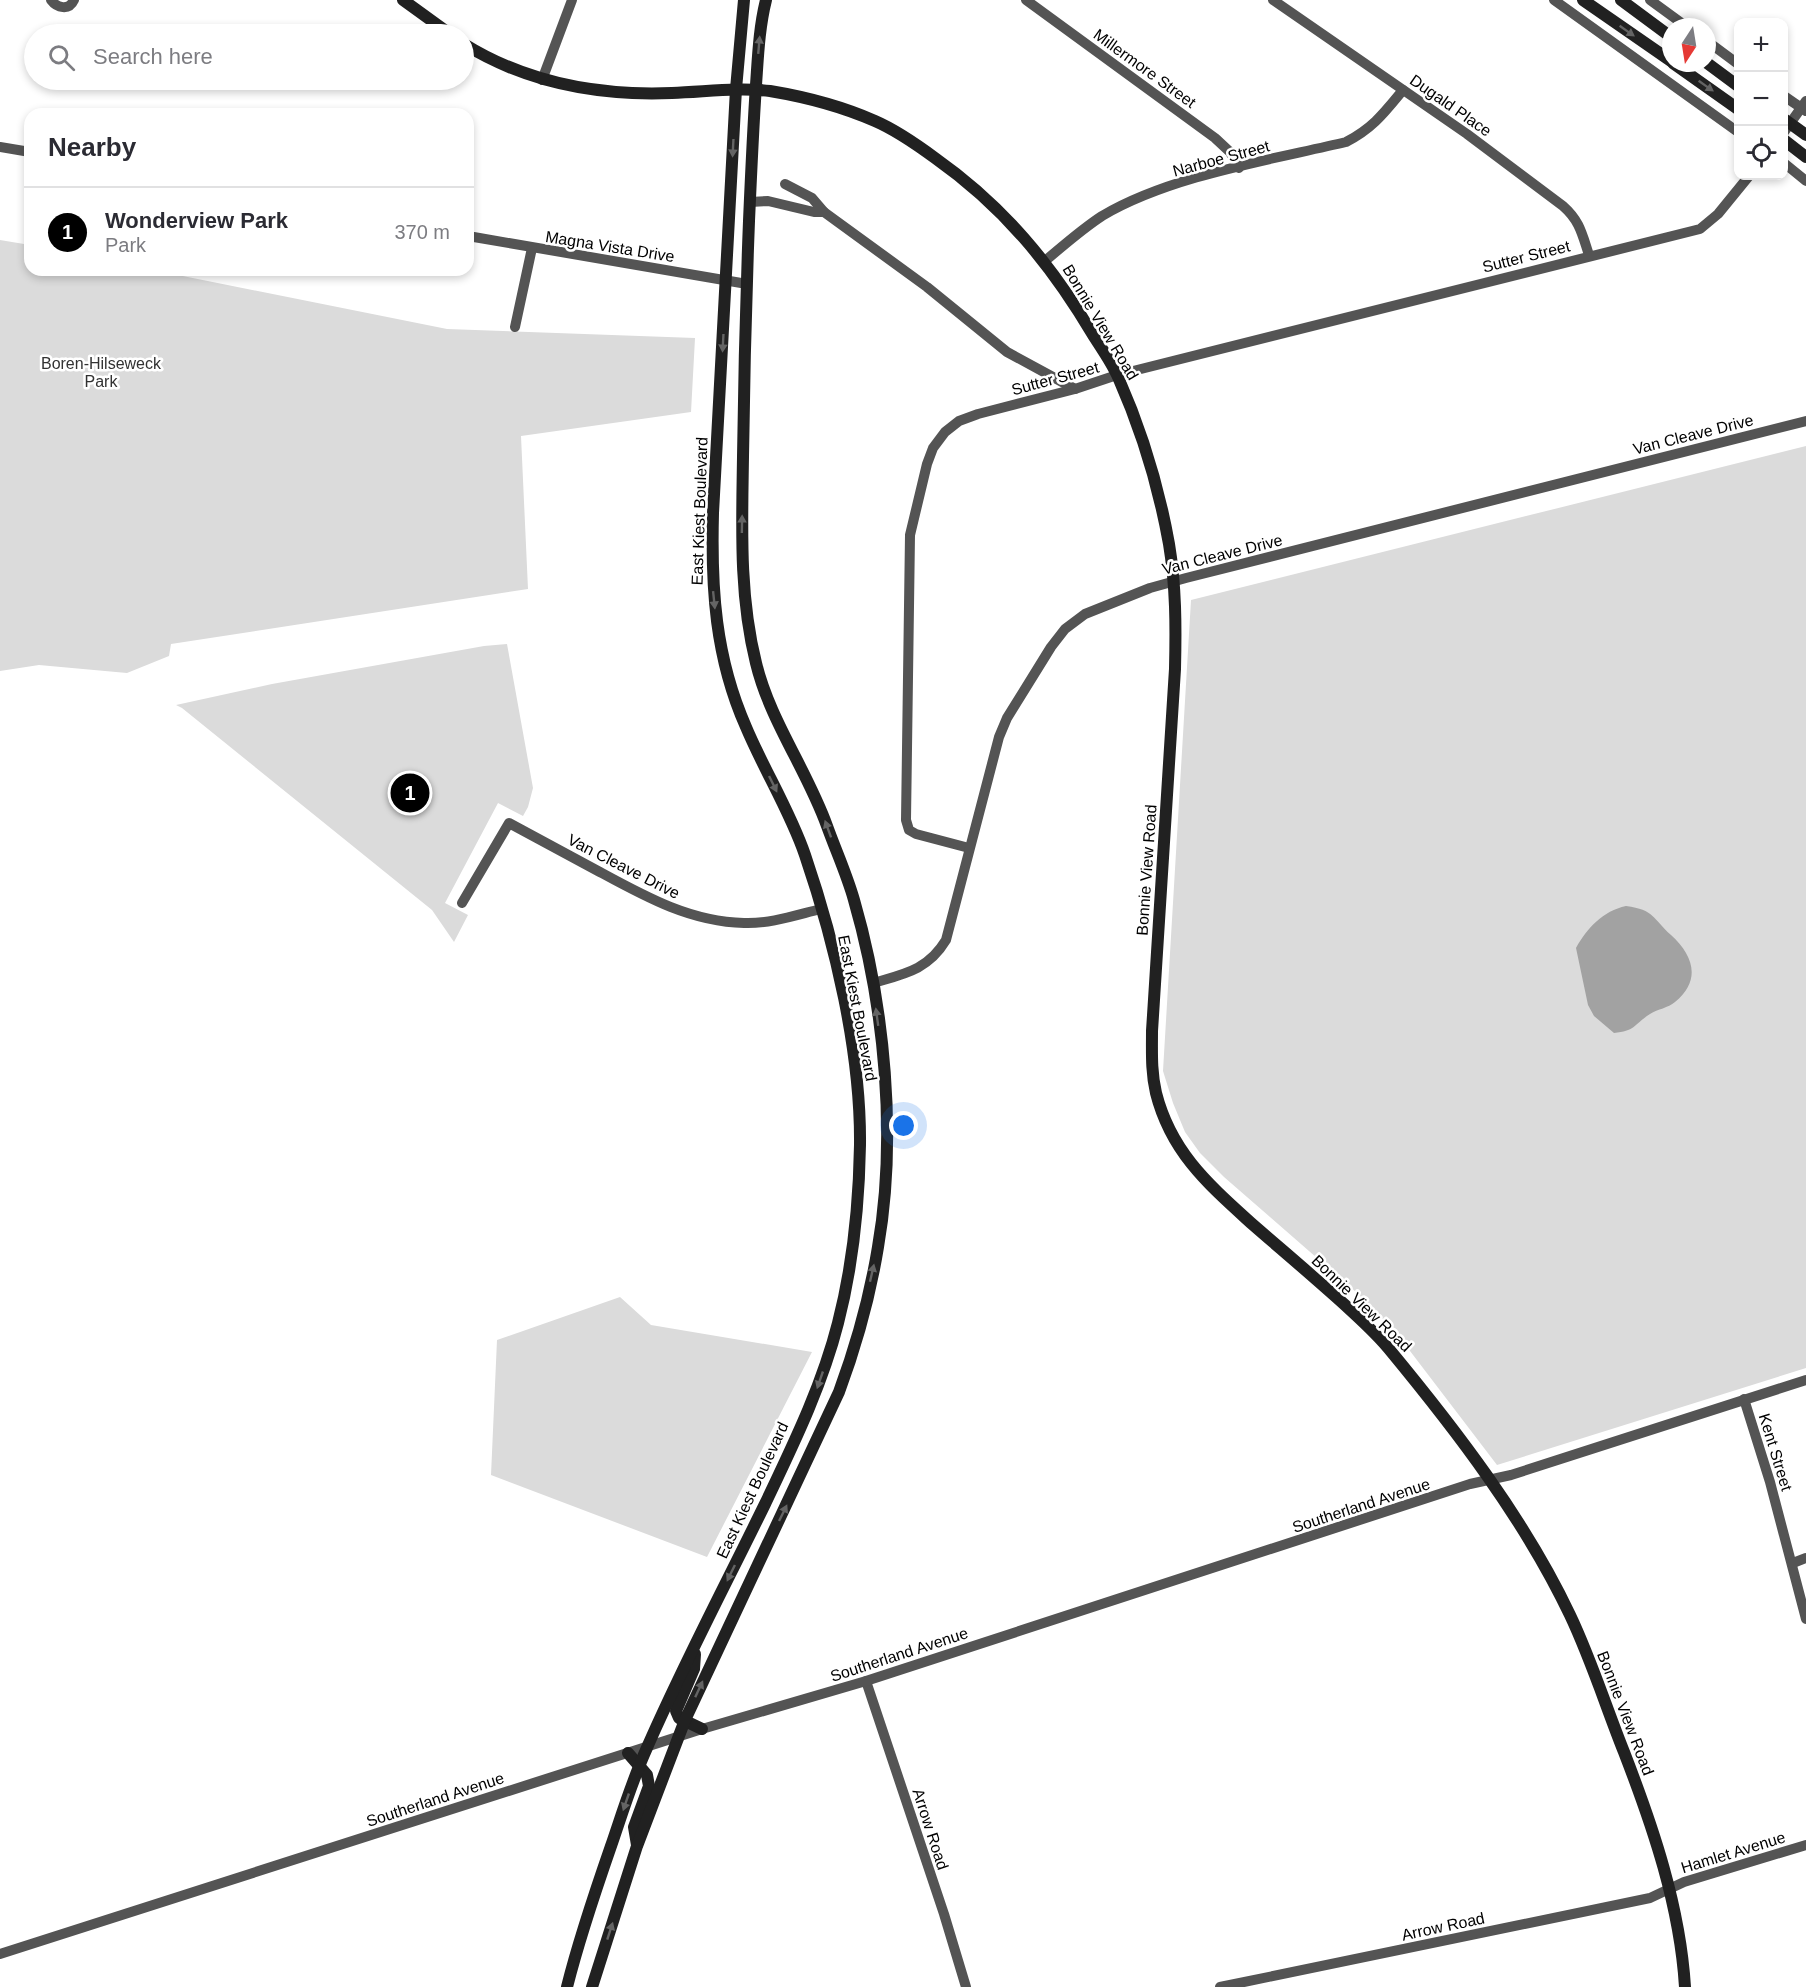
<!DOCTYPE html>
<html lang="en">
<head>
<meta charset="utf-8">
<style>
  :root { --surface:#fff; --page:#f7f7f7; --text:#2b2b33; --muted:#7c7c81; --line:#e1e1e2; --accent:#000 }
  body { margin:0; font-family:Arial,sans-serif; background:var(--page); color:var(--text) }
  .controls { position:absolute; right:18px; top:18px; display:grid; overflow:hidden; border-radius:12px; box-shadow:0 3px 9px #0003 }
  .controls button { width:54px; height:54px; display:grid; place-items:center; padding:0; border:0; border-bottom:2px solid var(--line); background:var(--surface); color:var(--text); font:30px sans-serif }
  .compass { position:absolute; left:1662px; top:18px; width:54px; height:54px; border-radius:50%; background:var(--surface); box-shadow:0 3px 9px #0003; rotate:192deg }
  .you { position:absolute; left:904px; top:1126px; width:21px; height:21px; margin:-15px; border:4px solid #fff; border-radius:50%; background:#1a73e8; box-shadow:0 0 0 9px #1a73e833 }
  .badge { display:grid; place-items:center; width:39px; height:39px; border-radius:50%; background:var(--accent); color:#fff; font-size:20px; font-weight:700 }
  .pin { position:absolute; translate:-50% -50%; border:3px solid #fff; box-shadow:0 2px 6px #0006 }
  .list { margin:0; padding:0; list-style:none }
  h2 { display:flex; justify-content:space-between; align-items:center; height:78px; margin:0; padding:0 24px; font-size:26px }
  h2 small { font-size:20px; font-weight:400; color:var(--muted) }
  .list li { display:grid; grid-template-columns:39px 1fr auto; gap:18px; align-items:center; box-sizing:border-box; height:90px; padding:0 24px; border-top:2px solid var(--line) }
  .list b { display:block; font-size:22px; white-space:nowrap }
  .list p { margin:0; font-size:20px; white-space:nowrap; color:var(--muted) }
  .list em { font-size:20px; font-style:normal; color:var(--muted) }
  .icon { flex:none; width:33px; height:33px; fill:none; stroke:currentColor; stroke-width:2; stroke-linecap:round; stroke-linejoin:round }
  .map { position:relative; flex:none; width:1806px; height:1987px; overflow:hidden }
  .search { position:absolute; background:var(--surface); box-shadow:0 3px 9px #0003; left:24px; top:24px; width:450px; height:66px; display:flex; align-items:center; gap:15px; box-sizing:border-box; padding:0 21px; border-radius:33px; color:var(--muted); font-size:22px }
  .panel { position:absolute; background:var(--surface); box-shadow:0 3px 9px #0003; left:24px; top:108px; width:450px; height:168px; border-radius:18px }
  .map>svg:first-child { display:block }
  .green { fill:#dbdbdb }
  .water { fill:#a2a2a2 }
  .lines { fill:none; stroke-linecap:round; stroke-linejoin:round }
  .street { stroke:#545454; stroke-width:10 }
  .secondary { stroke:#212121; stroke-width:12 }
  .oneway { fill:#646464 }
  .labels { text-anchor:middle; stroke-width:5; stroke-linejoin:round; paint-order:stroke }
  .street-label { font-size:16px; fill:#000; stroke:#fff }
  .park-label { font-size:16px; fill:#323232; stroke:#fff }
</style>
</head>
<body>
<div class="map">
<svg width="1806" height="1987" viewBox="0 0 1806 1987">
  <rect width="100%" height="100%" fill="#fff"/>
  <g class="green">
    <path d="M0,240L30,245V270H153L447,329L695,338L691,412L521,436L528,589L171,644L169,656L127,673L39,665L0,671Z"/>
    <path d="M1806,446V1368L1497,1465L1394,1330L1356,1292L1224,1177L1200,1153L1185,1132L1173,1103L1163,1071L1191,600Z"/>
    <path d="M507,644L533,788L528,807L523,816L498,803L445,903L468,915L454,942L432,910L182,708L176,705L272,684L484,646Z"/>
    <path d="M620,1297L651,1325L812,1352L707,1557L491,1475L497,1340Z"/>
  </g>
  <path class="water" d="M1626,906C1655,910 1652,918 1671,935C1693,955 1702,980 1675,1002C1668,1008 1658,1009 1650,1014C1634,1024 1636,1031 1614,1033L1594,1016L1588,1005L1576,948C1587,928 1603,911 1626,906Z"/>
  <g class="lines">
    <g class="street">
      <path d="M51,0C57,8 69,11 74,0"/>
      <path d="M1026,0L1215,138L1230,152L1239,168"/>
      <path d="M1273,0L1467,134L1563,206C1580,221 1582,234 1589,255"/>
      <path d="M1554,0L1738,132"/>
      <path d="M1650,0L1687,27"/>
      <path d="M1707,41L1738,64"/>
      <path d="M542,80L572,0"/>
      <path d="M1784,96L1806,111"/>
      <path d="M1784,132L1806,101"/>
      <path d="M0,147L30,152"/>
      <path d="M1784,163L1806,181"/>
      <path d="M785,184L812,198L824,212"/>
      <path d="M750,202L768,201L814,212H824L927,287L1007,352L1075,389"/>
      <path d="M468,236L747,284"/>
      <path d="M1045,261C1064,245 1082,229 1102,216C1169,176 1270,160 1346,142C1373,128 1384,113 1403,90"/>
      <path d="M515,327L532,248"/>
      <path d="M969,848L916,834L909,830L906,820L910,535L927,464L933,448L945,432L959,421L978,414L1075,389L1117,375L1700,229L1718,214L1749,176"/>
      <path d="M462,903L509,823C539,839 568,855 598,871C644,896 690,922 744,923C770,924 796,915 821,909"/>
      <path d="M873,983C904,974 928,970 946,940L999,737L1007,718L1051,647L1065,629L1085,614L1150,588L1186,578L1806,421"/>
      <path d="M1744,1399L1770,1482L1806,1619"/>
      <path d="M1793,1563L1806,1558"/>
      <path d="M866,1681L944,1914L966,1987"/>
      <path d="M0,1954L702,1729L866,1681L1470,1484L1511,1475L1806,1380"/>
      <path d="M1220,1987L1650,1898L1684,1882L1806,1845"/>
    </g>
    <g class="secondary">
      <path d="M403,0L450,34"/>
      <path d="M1583,0L1671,61"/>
      <path d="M1621,0L1671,37"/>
      <path d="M464,44C527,83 599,96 672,93C705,92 738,87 770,91C806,97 841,106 875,121C896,130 916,144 935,158C1003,206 1051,264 1093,335C1102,349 1112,363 1118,377C1141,429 1159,488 1169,544C1176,586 1176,627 1175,669L1152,1031C1152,1052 1151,1072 1156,1093C1171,1152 1208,1184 1251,1223C1282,1250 1314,1277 1345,1305C1360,1319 1376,1333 1389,1349C1456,1430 1525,1520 1570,1615C1591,1659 1606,1707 1624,1752C1653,1827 1680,1906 1685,1987"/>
      <path d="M1673,63L1738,109"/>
      <path d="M1707,63L1738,86"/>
      <path d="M1784,119L1806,135"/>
      <path d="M1784,140L1806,157"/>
      <path d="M695,1654L694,1669L676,1711L679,1718L702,1729"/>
      <path d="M628,1753L647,1775L649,1786L634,1827L637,1845"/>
      <path d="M567,1987C579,1939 595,1892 611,1846C622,1814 632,1781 646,1750C682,1667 725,1586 765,1504C793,1445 822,1386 838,1323C853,1265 859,1205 860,1145C861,1052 835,943 805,855C790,811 764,770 746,727C715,657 711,588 713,513L736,89L744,0"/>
      <path d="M592,1987L637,1846L685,1720L839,1392C856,1346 870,1296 878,1247C897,1138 885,1007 854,900C847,875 836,851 827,826C807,770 770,721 756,663C739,595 742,526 743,457C744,378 746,299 749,221C751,175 753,130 756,85C758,57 759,28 766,0"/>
    </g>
  </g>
  <defs><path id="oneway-solid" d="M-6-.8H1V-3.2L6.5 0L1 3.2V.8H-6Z" transform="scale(1.5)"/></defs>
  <g class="oneway">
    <use href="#oneway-solid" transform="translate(1627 31) rotate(35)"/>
    <use href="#oneway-solid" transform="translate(759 45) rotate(-85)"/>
    <use href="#oneway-solid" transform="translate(1706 86) rotate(35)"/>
    <use href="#oneway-solid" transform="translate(733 148) rotate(93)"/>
    <use href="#oneway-solid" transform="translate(723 343) rotate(93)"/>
    <use href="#oneway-solid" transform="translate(742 524) rotate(-89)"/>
    <use href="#oneway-solid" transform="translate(714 600) rotate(84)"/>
    <use href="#oneway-solid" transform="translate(773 784) rotate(64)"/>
    <use href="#oneway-solid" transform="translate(828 829) rotate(-110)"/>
    <use href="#oneway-solid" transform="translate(877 1017) rotate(-98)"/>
    <use href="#oneway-solid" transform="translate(872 1273) rotate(-77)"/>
    <use href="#oneway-solid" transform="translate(820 1380) rotate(109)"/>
    <use href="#oneway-solid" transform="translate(783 1513) rotate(-64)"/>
    <use href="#oneway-solid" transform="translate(731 1573) rotate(116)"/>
    <use href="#oneway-solid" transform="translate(699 1689) rotate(-65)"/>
    <use href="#oneway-solid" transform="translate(626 1802) rotate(109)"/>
    <use href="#oneway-solid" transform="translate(610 1931) rotate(-72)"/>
  </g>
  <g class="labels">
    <g class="street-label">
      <text transform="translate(1145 68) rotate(36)" y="6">Millermore Street</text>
      <text transform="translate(1451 105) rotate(35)" y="6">Dugald Place</text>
      <text transform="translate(1221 158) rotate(-15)" y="6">Narboe Street</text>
      <text transform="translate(610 246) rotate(9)" y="6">Magna Vista Drive</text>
      <text transform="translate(1526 256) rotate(-14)" y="6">Sutter Street</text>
      <text transform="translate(1101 322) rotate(59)" y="6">Bonnie View Road</text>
      <text transform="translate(1055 378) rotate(-15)" y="6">Sutter Street</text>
      <text transform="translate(1693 434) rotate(-14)" y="6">Van Cleave Drive</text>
      <text transform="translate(699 511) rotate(-88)" y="6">East Kiest Boulevard</text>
      <text transform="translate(1222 554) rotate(-14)" y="6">Van Cleave Drive</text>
      <text transform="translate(624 866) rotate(27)" y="6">Van Cleave Drive</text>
      <text transform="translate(1146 870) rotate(-86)" y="6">Bonnie View Road</text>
      <text transform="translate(858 1008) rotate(79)" y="6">East Kiest Boulevard</text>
      <text transform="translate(1362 1303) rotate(44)" y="6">Bonnie View Road</text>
      <text transform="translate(1776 1452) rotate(73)" y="6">Kent Street</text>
      <text transform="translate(752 1490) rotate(-65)" y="6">East Kiest Boulevard</text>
      <text transform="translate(1361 1505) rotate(-18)" y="6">Southerland Avenue</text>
      <text transform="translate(899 1654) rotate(-18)" y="6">Southerland Avenue</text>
      <text transform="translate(1626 1713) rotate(69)" y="6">Bonnie View Road</text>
      <text transform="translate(435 1799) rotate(-18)" y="6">Southerland Avenue</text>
      <text transform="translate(931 1829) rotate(72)" y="6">Arrow Road</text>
      <text transform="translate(1733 1852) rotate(-17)" y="6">Hamlet Avenue</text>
      <text transform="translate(1443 1926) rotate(-12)" y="6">Arrow Road</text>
    </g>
    <g class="park-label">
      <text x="101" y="369">Boren-Hilseweck<tspan x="101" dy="18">Park</tspan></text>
    </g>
  </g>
</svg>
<div class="controls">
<button>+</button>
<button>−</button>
<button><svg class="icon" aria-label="locate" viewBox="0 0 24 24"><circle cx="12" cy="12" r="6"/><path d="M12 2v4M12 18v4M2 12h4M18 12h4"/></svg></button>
</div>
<svg class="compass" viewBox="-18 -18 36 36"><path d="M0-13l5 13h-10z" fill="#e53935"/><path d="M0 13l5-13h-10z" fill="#7c7c81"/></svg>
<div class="you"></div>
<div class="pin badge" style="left:410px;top:793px">1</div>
<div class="search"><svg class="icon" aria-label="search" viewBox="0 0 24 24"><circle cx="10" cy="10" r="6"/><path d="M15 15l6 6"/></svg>Search here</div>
<section class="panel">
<h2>Nearby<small></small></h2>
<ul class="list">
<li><span class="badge">1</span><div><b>Wonderview Park</b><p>Park</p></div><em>370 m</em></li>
</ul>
</section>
</div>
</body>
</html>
